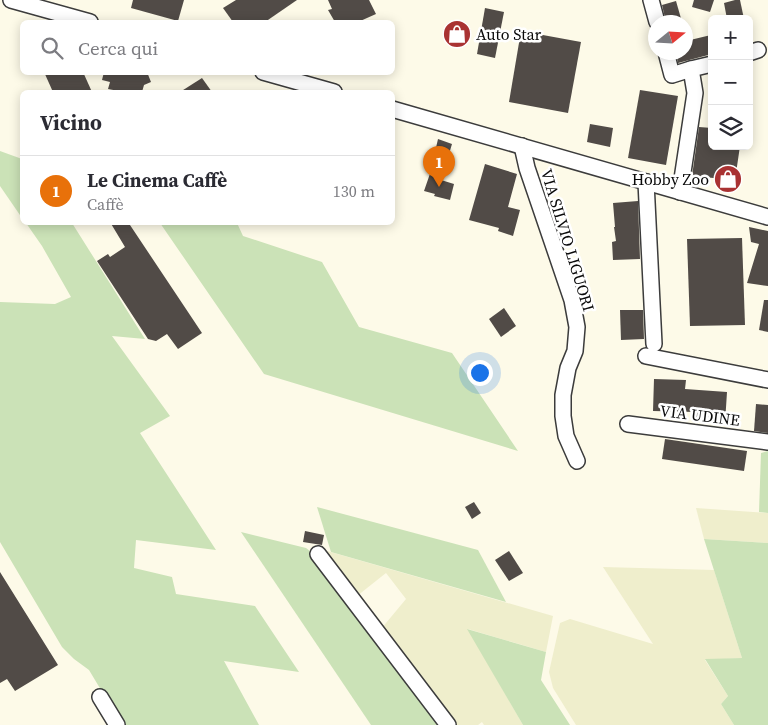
<!DOCTYPE html>
<html lang="it">
<head>
<meta charset="utf-8">
<style>
  :root { --surface:#fff; --page:#f7f7f7; --text:#2b2b33; --muted:#7c7c81; --line:#e1e1e2; --accent:#a93232 }
  body { margin:0; font-family:"Source Serif 4",serif; background:var(--page); color:var(--text) }
  .controls { position:absolute; right:15px; top:15px; display:grid; overflow:hidden; border-radius:8px; box-shadow:0 2px 12px #0003 }
  .controls button { width:45px; height:45px; display:grid; place-items:center; padding:0; border:0; border-bottom:1px solid var(--line); background:var(--surface); color:var(--text); font:25px sans-serif }
  .compass { position:absolute; left:648px; top:15px; width:45px; height:45px; border-radius:50%; background:var(--surface); box-shadow:0 2px 12px #0003; rotate:72deg }
  .you { position:absolute; left:479px; top:372px; width:18px; height:18px; margin:-12px; border:4px solid #fff; border-radius:50%; background:#1a73e8; box-shadow:0 0 0 8px #1a73e833 }
  .badge { display:grid; place-items:center; width:32px; height:32px; border-radius:50%; background:var(--accent); color:#fff; font-size:16px; font-weight:700 }
  .pin { position:absolute; translate:-50% -41px; filter:drop-shadow(0 1px 2px #0008) }
  .pin::after { content:''; position:absolute; top:26px; width:18px; height:15px; background:inherit; clip-path:polygon(0 0,100% 0,50% 100%) }
  .list { margin:0; padding:0; list-style:none }
  h2 { display:flex; justify-content:space-between; align-items:center; height:65px; margin:0; padding:0 20px; font-size:21px }
  h2 small { font-size:16px; font-weight:400; color:var(--muted) }
  .list li { display:grid; grid-template-columns:32px 1fr auto; gap:15px; align-items:center; box-sizing:border-box; height:70px; padding:0 20px; border-top:1px solid var(--line) }
  .list b { display:block; font-size:19px; white-space:nowrap }
  .list p { margin:0; font-size:16px; white-space:nowrap; color:var(--muted) }
  .list em { font-size:16px; font-style:normal; color:var(--muted) }
  .icon { flex:none; width:28px; height:28px; fill:none; stroke:currentColor; stroke-width:2; stroke-linecap:round; stroke-linejoin:round }
  .map { position:relative; flex:none; width:768px; height:725px; overflow:hidden }
  .search { position:absolute; background:var(--surface); box-shadow:0 2px 12px #0003; left:20px; top:20px; width:375px; height:55px; display:flex; align-items:center; gap:12px; box-sizing:border-box; padding:0 18px; border-radius:8px; color:var(--muted); font-size:19px }
  .panel { position:absolute; background:var(--surface); box-shadow:0 2px 12px #0003; left:20px; top:90px; width:375px; height:135px; border-radius:8px }
  .map>svg:first-child { display:block }
  .farmland { fill:#efeecc }
  .green { fill:#cbe2b7 }
  .building { fill:#514b47 }
  .lines { fill:none; stroke-linecap:round; stroke-linejoin:round }
  .minor-casing { stroke:#3c3c3c; stroke-width:18 }
  .minor { stroke:#fff; stroke-width:15 }
  .labels { text-anchor:middle; stroke-width:5; stroke-linejoin:round; paint-order:stroke }
  .poi-label { font-size:16px; fill:#090909; stroke:#fff; text-anchor:start }
  .street-label { font-size:16px; fill:#090909; stroke:#fff }
</style>
</head>
<body>
<div class="map">
<svg width="768" height="725" viewBox="0 0 768 725">
  <rect width="100%" height="100%" fill="#fdfae8"/>
  <g class="farmland">
    <path d="M696,508L768,513V543L704,539Z"/>
    <path d="M327,551L553,616L546,652L468,629L523,725H484L482,722L478,725H453L381,629L406,599L386,573L357,596L329,561Z"/>
    <path d="M603,567L714,570L742,658L705,660L728,696L721,704L734,725H576L553,688L549,672L560,623L570,619L653,644Z"/>
  </g>
  <g class="green">
    <path d="M0,151L22,159V218L0,186Z"/>
    <path d="M26,223H72L145,339L112,336L170,416L140,433L216,550L136,540L134,568L172,577L176,594L255,606L299,672L224,661L259,725H122L89,670L74,659L62,647L0,542V302L55,304L71,297L42,246Z"/>
    <path d="M160,223H237L243,236L322,262L359,327L452,353L518,451L264,374Z"/>
    <path d="M768,451V513L759,512L761,453Z"/>
    <path d="M317,507L478,550L506,602L331,552Z"/>
    <path d="M241,532L306,548L315,555L439,725H371Z"/>
    <path d="M704,539L768,543V725H734L721,704L728,696L705,659L742,658Z"/>
    <path d="M467,629L546,652L541,680L570,725H523Z"/>
  </g>
  <g class="building">
    <path d="M133,0H184L178,21L131,8Z"/>
    <path d="M236,0H297L265,22H233L223,8Z"/>
    <path d="M328,0H369L376,14L358,22H335L328,10L332,9Z"/>
    <path d="M694,0H714L710,12L692,7Z"/>
    <path d="M735,0H740L744,19H727L724,3Z"/>
    <path d="M676,1L682,22H666L662,5Z"/>
    <path d="M485,8L504,12L495,58L477,54Z"/>
    <path d="M521,31L581,42L568,113L509,102Z"/>
    <path d="M711,35L712,54L678,63L676,52H686V41Z"/>
    <path d="M44,72H83L92,92H53Z"/>
    <path d="M104,72H147L151,82L144,85L142,92H124L108,89L110,82L102,80Z"/>
    <path d="M202,78L212,92H180Z"/>
    <path d="M640,90L678,96L666,165L628,158Z"/>
    <path d="M590,124L613,128L610,147L587,142Z"/>
    <path d="M699,127L712,128V146H740L735,180L692,176Z"/>
    <path d="M438,139L452,144L441,180L454,184L450,200L434,196L435,194L424,191L433,165H432Z"/>
    <path d="M485,164L517,174L508,207L520,210L513,236L498,231L499,228L469,220Z"/>
    <path d="M638,201L640,259L613,260L612,242L616,241L614,227H615L613,203Z"/>
    <path d="M110,222H128L202,333L178,349L167,334L156,341L148,339L97,261L108,254L110,257L125,247Z"/>
    <path d="M749,227L768,231V286L747,283L759,244L751,242Z"/>
    <path d="M742,238L745,325L690,326L687,239Z"/>
    <path d="M764,300H768V332L759,330Z"/>
    <path d="M504,308L516,326L501,337L489,319Z"/>
    <path d="M620,310H643L644,339L621,340Z"/>
    <path d="M654,379L686,380L685,389L727,392L725,423L694,421L695,412L653,411Z"/>
    <path d="M756,404L768,405V433L754,431Z"/>
    <path d="M665,439L747,451L744,471L662,459Z"/>
    <path d="M474,502L481,513L472,519L465,507Z"/>
    <path d="M305,531L324,535L322,545L303,542Z"/>
    <path d="M509,551L523,573L509,581L495,560Z"/>
    <path d="M0,572L58,665L15,691L7,679L0,683Z"/>
  </g>
  <g class="lines">
    <defs>
      <g id="minor">
        <path d="M11,0L90,22"/>
        <path d="M651,0L657,22"/>
        <path d="M666,52L672,75L691,69"/>
        <path d="M749,53L758,50"/>
        <path d="M263,72L334,92"/>
        <path d="M392,109L768,217"/>
        <path d="M522,146L527,168L572,300L577,327L575,351L568,368L563,395V416L566,436L577,461"/>
        <path d="M646,182L654,344"/>
        <path d="M680,192L695,93L691,69L712,64"/>
        <path d="M646,356L768,380"/>
        <path d="M628,424L768,442"/>
        <path d="M318,554L448,725"/>
        <path d="M100,697L117,725"/>
      </g>
    </defs>
    <use href="#minor" class="minor-casing"/>
    <use href="#minor" class="minor"/>
  </g>
  <defs>
    <symbol id="shop-disc" viewBox="-11 -11 22 22"><circle r="9.5" fill="#a93232" stroke="#fff"/><path d="M-5-2.5h2.3a2.7 3.5 0 0 1 5.4 0H5L5.5 6h-11ZM-1.5-2.5h3a1.5 2.3 0 0 0-3 0Z" fill="#fff"/></symbol>
  </defs>
  <g fill-rule="evenodd">
    <use href="#shop-disc" x="441" y="18" width="32" height="32"/>
    <use href="#shop-disc" x="712" y="163" width="32" height="32"/>
  </g>
  <g class="labels">
    <g class="poi-label">
      <text x="476" y="40">Auto Star</text>
      <text x="709" y="185" text-anchor="end">Hobby Zoo</text>
    </g>
    <g class="street-label">
      <text transform="translate(568 240) rotate(73)" y="6">VIA SILVIO LIGUORI</text>
      <text transform="translate(700 415) rotate(7)" y="6">VIA UDINE</text>
    </g>
  </g>
</svg>
<div class="controls">
<button>+</button>
<button>−</button>
<button><svg class="icon" aria-label="layers" viewBox="0 0 24 24"><path d="M12 4l9 5-9 5-9-5zM3 14l9 5 9-5"/></svg></button>
</div>
<svg class="compass" viewBox="-18 -18 36 36"><path d="M0-13l5 13h-10z" fill="#e53935"/><path d="M0 13l5-13h-10z" fill="#7c7c81"/></svg>
<div class="you"></div>
<div class="pin badge" style="left:439px;top:187px;background:#e8710a">1</div>
<div class="search"><svg class="icon" aria-label="search" viewBox="0 0 24 24"><circle cx="10" cy="10" r="6"/><path d="M15 15l6 6"/></svg>Cerca qui</div>
<section class="panel">
<h2>Vicino<small></small></h2>
<ul class="list">
<li><span class="badge" style="background:#e8710a">1</span><div><b>Le Cinema Caffè</b><p>Caffè</p></div><em>130 m</em></li>
</ul>
</section>
</div>
</body>
</html>
